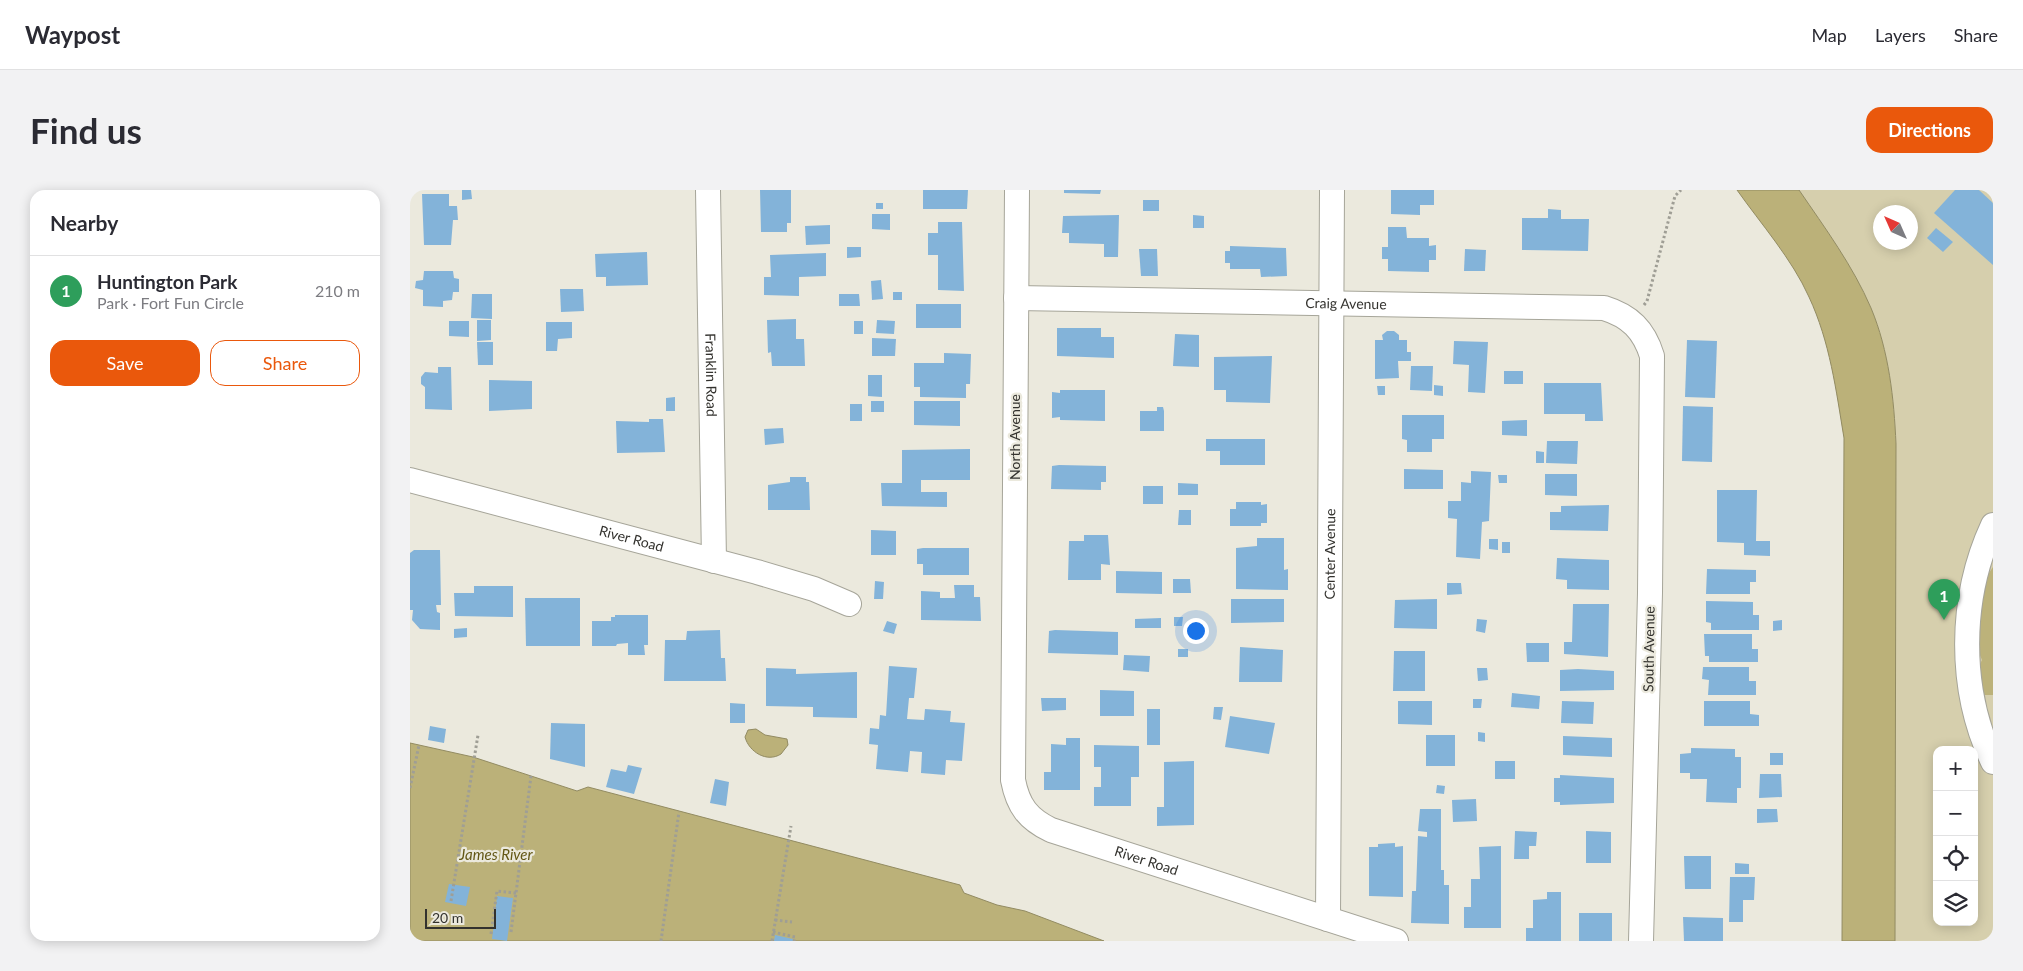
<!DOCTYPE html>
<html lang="en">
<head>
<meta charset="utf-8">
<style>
  :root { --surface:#fff; --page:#f2f2f3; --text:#2b2b33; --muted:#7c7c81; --line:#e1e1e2; --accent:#ea580c }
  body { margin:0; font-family:Lato,sans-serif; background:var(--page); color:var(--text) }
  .controls { position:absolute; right:15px; bottom:15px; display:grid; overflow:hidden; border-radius:10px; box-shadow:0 2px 12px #0003 }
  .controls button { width:45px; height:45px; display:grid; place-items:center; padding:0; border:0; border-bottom:1px solid var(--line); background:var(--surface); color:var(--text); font:25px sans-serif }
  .compass { position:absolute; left:1463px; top:15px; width:45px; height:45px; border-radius:50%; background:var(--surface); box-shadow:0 2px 12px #0003; rotate:315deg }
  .scale { position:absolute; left:15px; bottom:12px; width:71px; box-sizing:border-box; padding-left:5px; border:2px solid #33322e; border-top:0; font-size:14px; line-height:18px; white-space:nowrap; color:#33322e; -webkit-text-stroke:4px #ebe9dd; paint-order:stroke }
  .you { position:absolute; left:785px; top:440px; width:18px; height:18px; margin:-12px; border:4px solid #fff; border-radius:50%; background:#1a73e8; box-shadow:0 0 0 8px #1a73e833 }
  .badge { display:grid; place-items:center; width:32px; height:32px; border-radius:50%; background:var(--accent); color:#fff; font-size:16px; font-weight:700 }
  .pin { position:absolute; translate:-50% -41px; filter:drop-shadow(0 1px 2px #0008) }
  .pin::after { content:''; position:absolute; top:26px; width:18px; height:15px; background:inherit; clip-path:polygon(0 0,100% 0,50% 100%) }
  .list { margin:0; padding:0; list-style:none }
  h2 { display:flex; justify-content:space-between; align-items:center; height:65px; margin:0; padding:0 20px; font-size:21px }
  h2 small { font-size:16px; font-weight:400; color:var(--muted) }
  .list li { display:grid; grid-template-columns:32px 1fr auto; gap:15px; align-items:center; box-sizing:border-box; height:70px; padding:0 20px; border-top:1px solid var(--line) }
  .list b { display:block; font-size:19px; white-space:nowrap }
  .list p { margin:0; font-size:16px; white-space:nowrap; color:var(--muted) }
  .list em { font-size:16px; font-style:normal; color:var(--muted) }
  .actions { display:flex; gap:10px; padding:15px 20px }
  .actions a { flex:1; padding:11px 0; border:1px solid var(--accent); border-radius:15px; text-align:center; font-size:18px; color:var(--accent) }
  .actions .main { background:var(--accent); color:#fff }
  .icon { flex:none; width:28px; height:28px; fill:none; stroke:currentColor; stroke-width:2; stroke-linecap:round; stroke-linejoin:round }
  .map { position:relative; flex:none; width:1583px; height:751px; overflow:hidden; border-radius:15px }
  header { display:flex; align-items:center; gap:30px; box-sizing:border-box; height:70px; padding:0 25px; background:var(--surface); border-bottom:1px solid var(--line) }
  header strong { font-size:24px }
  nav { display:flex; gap:28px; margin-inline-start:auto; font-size:18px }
  .intro { display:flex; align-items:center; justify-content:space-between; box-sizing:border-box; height:120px; padding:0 30px }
  h1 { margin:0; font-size:35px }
  .button { padding:12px 22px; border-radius:15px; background:var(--accent); color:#fff; font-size:18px; font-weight:700 }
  main { display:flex; gap:30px; padding:0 30px }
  aside { flex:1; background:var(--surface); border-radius:15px; box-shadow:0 2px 12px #0003 }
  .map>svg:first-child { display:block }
  .green { fill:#d6cfad; fill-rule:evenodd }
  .forest { fill:#bcb27a }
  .water { fill:#bbb179; stroke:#928b62 }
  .building { fill:#83b3d9 }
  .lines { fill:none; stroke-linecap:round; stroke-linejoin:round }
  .street-casing { stroke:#a6a599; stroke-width:26 }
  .path { stroke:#9f9e95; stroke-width:3; stroke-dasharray:2.5 2.5; stroke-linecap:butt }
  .street { stroke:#fff; stroke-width:24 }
  .labels { text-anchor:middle; stroke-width:4.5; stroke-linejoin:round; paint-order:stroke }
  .street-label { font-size:14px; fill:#33322e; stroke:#ebe9dd }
  .water-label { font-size:15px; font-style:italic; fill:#635715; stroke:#ebe9dd }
</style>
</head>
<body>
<header>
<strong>Waypost</strong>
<nav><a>Map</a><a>Layers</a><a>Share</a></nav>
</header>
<div class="intro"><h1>Find us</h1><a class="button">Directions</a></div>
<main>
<aside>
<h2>Nearby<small></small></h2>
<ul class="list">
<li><span class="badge" style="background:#2e9e5b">1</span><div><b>Huntington Park</b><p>Park · Fort Fun Circle</p></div><em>210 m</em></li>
</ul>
<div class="actions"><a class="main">Save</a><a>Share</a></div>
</aside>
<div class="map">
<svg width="1583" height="751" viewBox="0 0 1583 751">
  <rect width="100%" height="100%" fill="#ebe9dd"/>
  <path class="green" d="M1389,0H1583V751H1485L1486,254C1484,209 1479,161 1461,118C1443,76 1415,38 1389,0ZM1470,22H1500V52H1470ZM1527,560H1564V732H1527Z"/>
  <path class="forest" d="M1583,377V505H1573L1567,480L1572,470L1565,453L1577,386Z"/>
  <g class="water">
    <path d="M1327,0H1389C1415,38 1443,76 1461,118C1479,161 1484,209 1486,254L1485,751H1432L1434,248C1426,200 1420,152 1399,107C1382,69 1351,34 1327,0Z"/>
    <path d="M346,539L355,545L377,549L378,555L371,564C357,573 339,562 335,547L338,540Z"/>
    <path d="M0,553L63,567L167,601L178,597L550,695L554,703L587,715L615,721L694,751H0Z"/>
  </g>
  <g class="building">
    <path d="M52,0H61L62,9L52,10Z"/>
    <path d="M350,0H381V33H377V42H351Z"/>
    <path d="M513,0H558L557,19H513Z"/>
    <path d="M654,0H691L690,4L654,3Z"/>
    <path d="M981,0H1024V15H1010V25L981,24Z"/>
    <path d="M1545,0H1569L1583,13V75L1524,23Z"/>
    <path d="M12,4H39V16H47L48,30H43L41,55H14Z"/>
    <rect x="733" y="10" width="16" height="11"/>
    <rect x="466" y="13" width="7" height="6"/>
    <path d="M1138,19L1151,20V29H1179L1178,61L1112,60V28H1138Z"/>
    <path d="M462,24H480V40L462,39Z"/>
    <path d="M709,25L708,67H694V54L659,53V43H652L653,26Z"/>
    <path d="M783,25L794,26V38H783Z"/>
    <path d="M528,32H552L554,101L528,100V65H518V43H528Z"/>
    <path d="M420,35V54L396,55L395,36Z"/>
    <path d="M978,37H996L997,48H1019V56L1026,55V70H1019V82L978,81V69H972V57H978Z"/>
    <path d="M1526,38L1543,52L1533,62L1517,48Z"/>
    <path d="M820,56L876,58L877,86L851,87L850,79H820V73H815V61H820Z"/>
    <path d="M437,57H451V67L437,68Z"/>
    <path d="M729,59H747L748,86H731Z"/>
    <path d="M1055,59L1076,60L1075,81H1054Z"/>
    <path d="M237,62L238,95L196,96V87H186L185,64Z"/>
    <path d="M416,63V86L389,87V106L354,105V87H361L360,65Z"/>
    <path d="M14,81H43L44,88L49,89V102H43L42,110L33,111V117L13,116V100L5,98L6,91L13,90Z"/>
    <path d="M471,90L473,109L462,110L461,91Z"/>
    <path d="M150,99H173L174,121L151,122Z"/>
    <rect x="483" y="102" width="9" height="8"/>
    <path d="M62,104H82V129L61,128Z"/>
    <path d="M429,104H449L450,116H429Z"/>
    <rect x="506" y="114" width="45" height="24"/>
    <path d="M386,129V149H394L395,176H362L361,162L358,163L357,130Z"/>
    <path d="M67,130H81V150L67,151Z"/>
    <path d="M467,130L485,131L484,144L466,143Z"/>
    <path d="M39,131H59V147L39,146Z"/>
    <rect x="444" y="131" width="9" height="13"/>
    <path d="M136,132H162V148L148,149L147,161H136Z"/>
    <path d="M647,138H691V147H704V168L647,166Z"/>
    <path d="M977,141H984L989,145V150H997V162H1001V171H988L989,188L965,189V150H973L972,145Z"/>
    <path d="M765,144L789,145V177L763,176Z"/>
    <path d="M462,148L486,149L485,166H462Z"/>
    <path d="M1277,150L1307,151L1305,208L1275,207Z"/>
    <path d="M1044,151L1078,152L1075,203L1058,202L1059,175L1043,174Z"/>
    <path d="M67,152H83V175H68Z"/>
    <path d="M534,163L561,164L560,194H556V208L510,207V197H504V173H534Z"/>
    <path d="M862,166L860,213L816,212V200H804V167Z"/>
    <path d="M1001,176H1023L1022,201L1000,200Z"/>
    <path d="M28,177H41L42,220L15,219V197L11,194V187L15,182L28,183Z"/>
    <rect x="1094" y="181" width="19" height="13"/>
    <path d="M458,185H472V207L458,206Z"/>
    <path d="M79,190L122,191V219L79,221Z"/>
    <path d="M1134,193H1191L1193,231H1175V224H1134Z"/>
    <path d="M1024,195L1033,196V206L1024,205Z"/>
    <path d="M967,196H975V205H968Z"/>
    <path d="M650,200H695V231L650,230V227L642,228V202L650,203Z"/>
    <path d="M265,207V221H256V208Z"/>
    <rect x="461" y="211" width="13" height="11"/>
    <path d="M504,211H550V236L504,235Z"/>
    <rect x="440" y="214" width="12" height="17"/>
    <path d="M1273,216L1303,217L1302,272L1272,271Z"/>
    <path d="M747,217H753L754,221V241H730V221H747Z"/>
    <path d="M992,225H1034V249H1022V262H997V250L992,249Z"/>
    <path d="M239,229H253L255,262L207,263L206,231L239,232Z"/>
    <path d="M1117,230V246L1092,245V231Z"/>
    <path d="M373,238L374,253L355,255L354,239Z"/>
    <path d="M796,249H855V275H810V261H796Z"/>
    <path d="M1137,251H1168L1167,274L1136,273Z"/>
    <path d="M560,259V290H511V302H537V317L472,316L471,293H492V260Z"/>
    <path d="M1126,261L1134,262V273H1126Z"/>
    <path d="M649,275L696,276V292H691V300L641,299L642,276Z"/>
    <path d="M994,279L1033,280V299H994Z"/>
    <path d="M1061,281L1081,282L1079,331L1072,332L1070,369L1046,367L1047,329L1038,328V311H1051V292L1061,293Z"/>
    <path d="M1135,284H1167V306L1135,305Z"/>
    <path d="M1088,285H1097V293H1089Z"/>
    <path d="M380,287H396V292H399L400,320H358V295L380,292Z"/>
    <path d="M768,293L788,294V305H768Z"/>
    <rect x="733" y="296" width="20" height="18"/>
    <path d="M1307,300H1347L1346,351H1360V366L1334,365V353L1307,352Z"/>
    <path d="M826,312H851V315L857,314V333H851V336H820V319H826Z"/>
    <path d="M1199,315L1198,341L1140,340V322H1151V316Z"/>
    <path d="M769,320H781V335H768Z"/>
    <path d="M461,340L486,341V365H461Z"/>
    <path d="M674,345H698L700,375L691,374V390H658L659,351H674Z"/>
    <path d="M847,348H874V380L878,379V400L826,399V358L847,356Z"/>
    <path d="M1079,349H1088V360L1079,359Z"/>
    <rect x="1092" y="352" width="8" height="11"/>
    <path d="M513,358H559V385H513V374H507V359Z"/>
    <path d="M4,360H30L31,415H26L27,422L30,423V440L10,439L2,430L3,420H0V363Z"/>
    <path d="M1147,368L1199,370V400L1157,399V390L1146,389Z"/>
    <path d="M1297,379L1346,380V392H1340V404H1296Z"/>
    <path d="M706,381L752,382V404L706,403Z"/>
    <path d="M763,389H780L781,403H763Z"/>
    <path d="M465,391L474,392L473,409H464Z"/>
    <path d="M1037,393H1051L1052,404L1037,405Z"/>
    <path d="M544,395H564V407H570L571,431L511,430V401L530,402V408H545Z"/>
    <path d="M64,396H103V427L45,426L44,403H64Z"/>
    <path d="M115,408H170V456H116Z"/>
    <path d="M821,409H874V432L821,433Z"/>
    <path d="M1027,409V439L984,438L985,410Z"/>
    <path d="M1296,411L1343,412V425H1349V440H1301V433L1296,432Z"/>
    <path d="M1163,414H1199L1198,467L1154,464V452H1162Z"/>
    <path d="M205,425H238V455H234L235,465H218V453L207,454L206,456H182V431H201V427H205Z"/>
    <path d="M764,427H773L772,436H764Z"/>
    <path d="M751,428V438H725V429Z"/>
    <path d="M1067,429L1077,430L1075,443L1066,441Z"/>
    <path d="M1372,430V440L1363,441V431Z"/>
    <path d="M477,431L487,434L484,444L473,441Z"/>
    <path d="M57,438V447L44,448V439Z"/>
    <path d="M310,440L311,468H315L316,491H254L255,450H276L277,441Z"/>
    <path d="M645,440L708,442V465L638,463L639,441Z"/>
    <path d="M1294,444H1342V459H1348V472H1299V466H1295Z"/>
    <path d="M1116,453H1139V472H1117Z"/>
    <path d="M830,457L873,460L872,492H829Z"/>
    <rect x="768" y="459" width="10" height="8"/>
    <path d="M984,461H1015V501H983Z"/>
    <path d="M714,465L740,466L739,482L713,480Z"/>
    <path d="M479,476L507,478L504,508H499L497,529L514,530L515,519L541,521L540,532L555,533L552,571L536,570L535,585L511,583L512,562L500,561L498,582L466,579L468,555L459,554L460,538L469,539L470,525L476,526Z"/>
    <path d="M1293,477H1339V491H1346V505H1298L1299,490L1292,489Z"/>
    <path d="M356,478L386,479V484L447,482V528L403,527V517L356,516Z"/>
    <path d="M1067,478H1077L1078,490L1068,491Z"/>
    <path d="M1168,479L1204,481V500L1150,501V480Z"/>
    <path d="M690,500L724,501V526H690Z"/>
    <path d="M1102,503L1130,506L1129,519L1101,517Z"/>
    <path d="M631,508H656V520L632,521Z"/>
    <path d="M1063,509H1072L1071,518H1063Z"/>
    <path d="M988,511H1022V535L988,534Z"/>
    <path d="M1152,511L1184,512L1183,534L1151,533Z"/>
    <path d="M1294,511H1340V524L1349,525V536H1294Z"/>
    <path d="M320,513L335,514V533H320Z"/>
    <path d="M804,517H813L811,530L803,529Z"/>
    <rect x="737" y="519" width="13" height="36"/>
    <path d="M820,526L865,533L859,564L815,557Z"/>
    <path d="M141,533L175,534V577L140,569Z"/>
    <path d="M20,536L36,539L34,553L18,550Z"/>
    <path d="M1068,542L1075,543V552L1068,551Z"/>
    <rect x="1016" y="545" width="29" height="31"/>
    <path d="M1153,546L1202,548V567L1153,565Z"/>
    <path d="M656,548H670V600H634V582H641V554L656,555Z"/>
    <path d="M684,555L729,556V587H721V616H684V597H691V577H684Z"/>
    <path d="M1281,558L1325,559V567H1331V598H1327V613L1296,612L1297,589H1280V583H1270V564L1281,563Z"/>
    <rect x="1360" y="563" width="13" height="12"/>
    <path d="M784,571V635L747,636V617H754V572Z"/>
    <rect x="1085" y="571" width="20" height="18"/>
    <path d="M218,575L232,578L224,604L196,597L201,579L216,582Z"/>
    <path d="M1350,584H1371L1372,607L1349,608Z"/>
    <path d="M1150,585L1204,588V613L1150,615V612H1144V588H1150Z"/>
    <path d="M305,589L319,592L316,616L300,613Z"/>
    <path d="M1027,595L1035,596L1034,604L1026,603Z"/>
    <path d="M1066,609L1067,631L1043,632L1042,610Z"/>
    <path d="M1010,619H1031V680H1034V695H1039V734L1001,733L1002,701H1006L1008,646L1017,647V642L1008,641Z"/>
    <path d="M1347,619H1367L1368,632L1347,633Z"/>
    <path d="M1105,641L1127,642L1126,656H1119V669H1104Z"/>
    <path d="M1176,641L1201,642V673H1176Z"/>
    <path d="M985,653V657L993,656V707L959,706V657H968V654Z"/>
    <path d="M1091,656V738H1054V717H1061V689H1070L1069,657Z"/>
    <path d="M1274,666H1301V699H1275Z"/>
    <path d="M1325,673L1339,674V684H1325Z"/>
    <path d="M1320,687H1345L1344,710H1333V732H1319Z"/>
    <path d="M39,694L60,697L56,716L35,712Z"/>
    <path d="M1137,702H1151V751H1116V738H1123V710L1137,709Z"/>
    <path d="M87,706L103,708L97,751L82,749Z"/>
    <rect x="1169" y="723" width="33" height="28"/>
    <path d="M1273,727L1313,728V751H1274Z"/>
    <path d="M365,745L383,749V751H364Z"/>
  </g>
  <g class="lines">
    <defs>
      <g id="street">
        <path id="s1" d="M298,0L304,371"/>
        <path id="s2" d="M607,0L603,590C608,616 618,629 641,640L986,751"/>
        <path id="s3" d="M606,108L1194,118C1220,126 1234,140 1242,166L1240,403L1231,751"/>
        <path id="s4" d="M0,290L347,382L404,399L439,414"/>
        <path d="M1583,335C1549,408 1548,499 1583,572"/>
        <path id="s5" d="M918,729L922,0"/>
      </g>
    </defs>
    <use href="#street" class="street-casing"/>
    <g class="path">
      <path d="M1234,115L1237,111L1265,6L1271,0"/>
      <path d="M0,598L9,555"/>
      <path d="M41,711L68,545"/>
      <path d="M365,730L382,732"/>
      <path d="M101,742L121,586"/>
      <path d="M363,742L385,747L384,751"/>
      <path d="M81,744L87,701L106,703"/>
      <path d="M251,751L269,622"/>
      <path d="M362,751L381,636"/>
    </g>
    <use href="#street" class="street"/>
  </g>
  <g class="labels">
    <g class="street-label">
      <text dy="5" stroke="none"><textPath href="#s3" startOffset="330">Craig Avenue</textPath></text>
      <text dy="5" stroke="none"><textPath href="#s1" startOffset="185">Franklin Road</textPath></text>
      <text transform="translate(605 247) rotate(-90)" y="5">North Avenue</text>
      <text dy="5" stroke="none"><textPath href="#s4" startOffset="229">River Road</textPath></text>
      <text dy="5" stroke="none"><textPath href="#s5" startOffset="365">Center Avenue</textPath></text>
      <text transform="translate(1239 459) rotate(-89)" y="5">South Avenue</text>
      <text dy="5" stroke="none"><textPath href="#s2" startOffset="756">River Road</textPath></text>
    </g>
    <g class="water-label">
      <text x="86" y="670">James River</text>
    </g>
  </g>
</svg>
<div class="controls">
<button>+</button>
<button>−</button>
<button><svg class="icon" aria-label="locate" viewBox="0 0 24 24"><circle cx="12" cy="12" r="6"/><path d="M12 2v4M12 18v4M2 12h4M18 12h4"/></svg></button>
<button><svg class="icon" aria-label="layers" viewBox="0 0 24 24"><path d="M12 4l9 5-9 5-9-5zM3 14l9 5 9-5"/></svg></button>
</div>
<svg class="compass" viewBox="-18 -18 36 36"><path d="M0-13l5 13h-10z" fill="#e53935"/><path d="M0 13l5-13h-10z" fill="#7c7c81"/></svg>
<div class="scale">20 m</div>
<div class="you"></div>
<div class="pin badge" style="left:1534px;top:430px;background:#2e9e5b">1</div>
</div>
</main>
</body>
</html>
